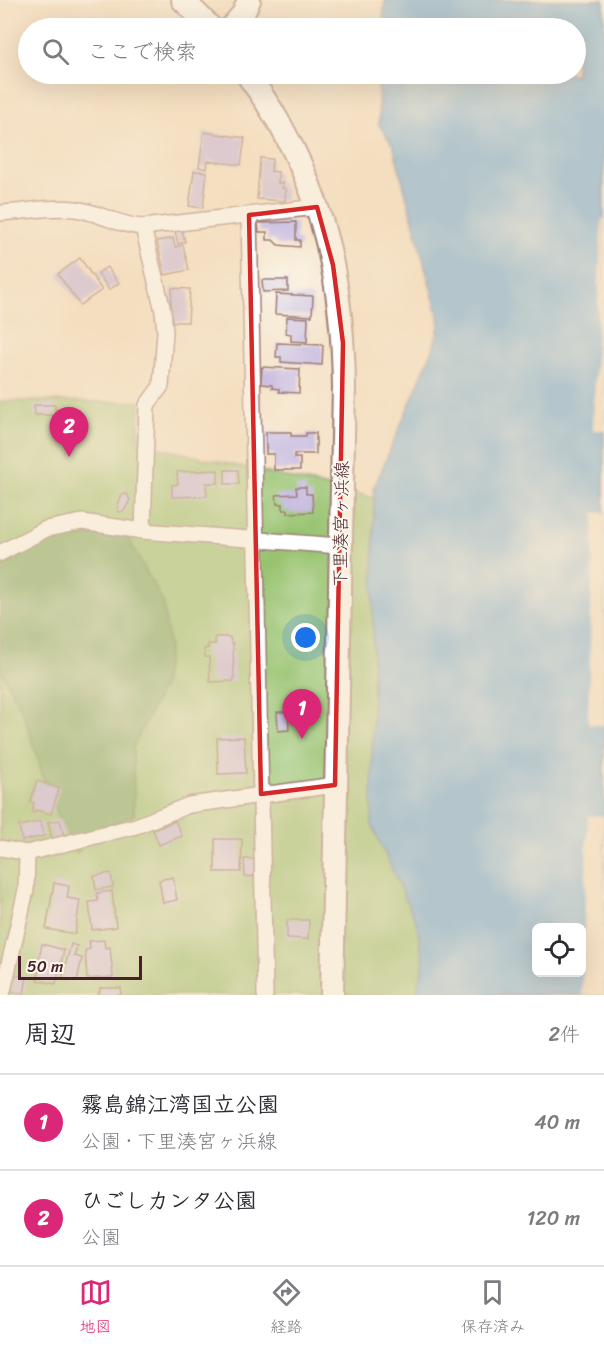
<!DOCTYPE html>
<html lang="ja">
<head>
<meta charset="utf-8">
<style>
  :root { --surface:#fff; --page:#f2f2f3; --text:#2b2b33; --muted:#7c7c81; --line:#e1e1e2; --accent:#db2777 }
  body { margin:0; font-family:Sriracha,"Klee One",sans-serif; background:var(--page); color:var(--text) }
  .controls { position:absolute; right:18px; bottom:18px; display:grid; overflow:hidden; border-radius:9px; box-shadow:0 6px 24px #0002 }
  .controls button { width:54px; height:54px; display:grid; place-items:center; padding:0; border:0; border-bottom:2px solid var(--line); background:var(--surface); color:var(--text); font:30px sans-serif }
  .scale { position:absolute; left:18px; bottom:15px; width:124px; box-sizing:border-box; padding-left:6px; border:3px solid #4a1f2b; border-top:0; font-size:16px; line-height:21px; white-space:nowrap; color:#4a1f2b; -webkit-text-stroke:4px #fbf7ec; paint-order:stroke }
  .you { position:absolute; left:306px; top:638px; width:21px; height:21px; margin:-15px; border:4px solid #fff; border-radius:50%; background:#1a73e8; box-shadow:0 0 0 9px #1a73e833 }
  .badge { display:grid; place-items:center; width:39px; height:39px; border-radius:50%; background:var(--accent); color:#fff; font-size:20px; font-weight:700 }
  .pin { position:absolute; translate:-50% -50px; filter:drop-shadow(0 2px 3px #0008) }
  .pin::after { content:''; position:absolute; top:32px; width:21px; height:18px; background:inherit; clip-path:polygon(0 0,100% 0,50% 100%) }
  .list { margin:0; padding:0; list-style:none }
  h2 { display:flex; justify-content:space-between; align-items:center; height:78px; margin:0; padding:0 24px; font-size:26px }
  h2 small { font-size:20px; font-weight:400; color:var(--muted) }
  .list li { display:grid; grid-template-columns:39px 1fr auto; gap:18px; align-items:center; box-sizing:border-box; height:96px; padding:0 24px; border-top:2px solid var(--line) }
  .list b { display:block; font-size:22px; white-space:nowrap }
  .list p { margin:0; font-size:20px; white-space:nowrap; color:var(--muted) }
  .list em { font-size:20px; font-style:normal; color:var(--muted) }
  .icon { flex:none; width:33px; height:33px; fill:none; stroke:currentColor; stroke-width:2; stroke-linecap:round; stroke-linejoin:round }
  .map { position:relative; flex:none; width:604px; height:995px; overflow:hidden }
  .search { position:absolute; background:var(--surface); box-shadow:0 6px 24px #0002; left:18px; right:18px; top:18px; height:66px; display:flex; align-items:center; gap:15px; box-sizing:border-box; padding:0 21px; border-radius:33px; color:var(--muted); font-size:22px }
  .sheet { height:270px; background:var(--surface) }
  nav { display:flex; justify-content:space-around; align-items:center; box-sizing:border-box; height:84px; border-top:2px solid var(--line); background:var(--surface); font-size:16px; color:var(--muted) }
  nav a { display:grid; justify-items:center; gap:3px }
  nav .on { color:var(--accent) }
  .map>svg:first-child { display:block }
  .green { fill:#97c370; stroke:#70714e; stroke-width:1.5; fill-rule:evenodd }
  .forest { fill:#79a962; stroke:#626446; stroke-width:1.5 }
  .water { fill:#66a7d9; stroke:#586382; stroke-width:1.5; fill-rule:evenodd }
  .pier { fill:#f4dec0 }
  .building { fill:#c0b2e0 }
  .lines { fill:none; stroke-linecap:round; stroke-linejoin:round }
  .street-casing { stroke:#9f7e76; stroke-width:18 }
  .secondary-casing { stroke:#9f7e76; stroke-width:26 }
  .street { stroke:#fff; stroke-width:15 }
  .secondary { stroke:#fff; stroke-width:22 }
  .marked { fill:none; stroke:#d62828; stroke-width:4.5; stroke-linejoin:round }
  .labels { text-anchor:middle; stroke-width:4.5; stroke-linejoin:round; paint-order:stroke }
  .street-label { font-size:18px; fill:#4a1f2b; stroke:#fbf7ec }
</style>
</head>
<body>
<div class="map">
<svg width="604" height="995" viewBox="0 0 604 995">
  <rect width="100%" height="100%" fill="#fbf7ec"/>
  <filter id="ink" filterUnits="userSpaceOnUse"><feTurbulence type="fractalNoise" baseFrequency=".0167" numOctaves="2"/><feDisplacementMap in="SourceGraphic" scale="12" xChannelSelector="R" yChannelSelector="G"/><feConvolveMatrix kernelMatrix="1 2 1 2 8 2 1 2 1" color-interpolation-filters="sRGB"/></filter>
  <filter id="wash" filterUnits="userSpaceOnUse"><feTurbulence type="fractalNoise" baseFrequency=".008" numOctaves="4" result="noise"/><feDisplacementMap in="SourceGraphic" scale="24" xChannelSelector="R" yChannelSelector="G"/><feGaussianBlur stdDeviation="1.35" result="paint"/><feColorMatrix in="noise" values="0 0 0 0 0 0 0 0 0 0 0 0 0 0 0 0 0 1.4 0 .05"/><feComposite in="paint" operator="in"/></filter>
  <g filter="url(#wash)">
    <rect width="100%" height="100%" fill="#f4dec0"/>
    <path class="green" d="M0,401L140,402L138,443L604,551V995H0ZM536,928H582V972H536Z"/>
    <path class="forest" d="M125,533L163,602L169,648L163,686L133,747L134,815L92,832L77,853L51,800L23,713L0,668V566L8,564L44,539Z"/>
    <path class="water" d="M385,0H604V995H416L424,962L416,922L372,825L374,488L433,349L440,323L393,145L379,125L378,74H576V28H382ZM536,928H582V972H536Z"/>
    <g class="pier">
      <path d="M602,219H604V430H593Z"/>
      <path d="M594,513H604V725L588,724Z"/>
      <path d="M588,816H604V995H582Z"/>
    </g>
    <g id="blocks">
      <g class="building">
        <path d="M204,132L245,138L241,165L208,161L207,169L199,167Z"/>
        <path d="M260,158L272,159L271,171L278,172V183H283L282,188L286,189L285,201L257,199Z"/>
        <path d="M194,171L207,172L203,208L189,206Z"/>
        <path d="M296,222V240H300V247L278,245L273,240H267V232H259L258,223Z"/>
        <path d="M182,229L185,242L178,244L175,231Z"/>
        <path d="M173,238L175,247L183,245L189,270L165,275L157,241Z"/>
        <path d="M80,258L102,290L80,305L58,274Z"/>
        <path d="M107,267L119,283L109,290L98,273Z"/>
        <path d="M262,280H288V291L263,292Z"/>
        <path d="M172,288L190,289L188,322H170Z"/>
        <path d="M276,294L313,296L312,316L275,314Z"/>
        <path d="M287,317L308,318L307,342L291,341V334L286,333Z"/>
        <path d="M277,343L323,345L322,365L281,362V357H276Z"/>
        <path d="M262,367L300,369L299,393L279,392V389L272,388V385L261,384Z"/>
        <path d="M34,405H55V415H35Z"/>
        <path d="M266,432H291V436H306V433H316V454H294V458H300V470H274V454H266Z"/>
        <path d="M218,470V483H206L207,496L172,497V485L178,484L177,472Z"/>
        <path d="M225,470H238L239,484H225Z"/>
        <path d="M296,487H306V494H312L313,512L288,513V510H283V504H277L276,495L297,494Z"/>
        <path d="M127,494L130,500L124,511L119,512L117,507L122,495Z"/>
        <path d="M215,637H230L231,643H233L234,681L210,682L209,657H205L204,649L208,648V644H215Z"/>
        <path d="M277,712H288L289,730L278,731Z"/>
        <path d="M244,737L246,773L218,774L217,738Z"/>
        <path d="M37,781L59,788L51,814L36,810L35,813L32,812L34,803L30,802Z"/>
        <path d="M60,820L64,836L52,839L48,822Z"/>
        <path d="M41,821L44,836L22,841L19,826Z"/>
        <path d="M175,821L182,836L159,845L153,830Z"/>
        <path d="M215,839H242L241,872H215Z"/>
        <path d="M244,859H255L256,876L245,877Z"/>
        <path d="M111,873L113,887L96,890L94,876Z"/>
        <path d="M173,877L177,900L163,903L159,880Z"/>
        <path d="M54,883L69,886L67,898L80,900L75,934L46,929Z"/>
        <path d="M112,891L116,927L92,930L89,902L98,901L97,893Z"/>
        <path d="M287,920H309L308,939L287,938Z"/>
        <path d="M104,940L105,948L110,947L113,977L87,979L85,950L90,949L89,941Z"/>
        <path d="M42,944L64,950L56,984L37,980L39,972L36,971Z"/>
        <path d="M71,944L77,946L74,956L82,958L77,981L62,978Z"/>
        <path d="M14,975L27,977L24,994L11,992Z"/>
        <path d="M100,988H121V995H99Z"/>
      </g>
    </g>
  </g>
  <g filter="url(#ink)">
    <use href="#blocks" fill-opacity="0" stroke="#9f7e76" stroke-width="1.5"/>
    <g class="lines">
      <defs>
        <g id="street">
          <path d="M0,213C25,212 51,206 75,209C99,212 119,226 143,227L317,207"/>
          <path d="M249,215L265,995"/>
          <path d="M143,531L147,405L161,386L165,332L163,311L143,227"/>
          <path d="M0,553L46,529L82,522L143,531L340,546"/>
          <path d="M0,848L27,853L136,826L189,805L335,785"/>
          <path d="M2,995L26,890L27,853"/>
        </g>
        <g id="secondary">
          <path d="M183,0L211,28"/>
          <path d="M231,28L243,14L249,0"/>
          <path d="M247,74C318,170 343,269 344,387L332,995"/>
        </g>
      </defs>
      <use href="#street" class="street-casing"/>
      <use href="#secondary" class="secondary-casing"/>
      <use href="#street" class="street"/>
      <use href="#secondary" class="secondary"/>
    </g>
  </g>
  <path d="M0 0H604V995H0ZM317,207L333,265L343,343L335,785L261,794L249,215Z" fill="#f4dec0" fill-opacity=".55" fill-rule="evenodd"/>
  <path class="marked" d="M317,207L333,265L343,343L335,785L261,794L249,215Z"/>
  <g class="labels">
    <g class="street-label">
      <text transform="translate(341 524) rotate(-89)" y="6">下里湊宮ヶ浜線</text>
    </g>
  </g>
</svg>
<div class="controls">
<button><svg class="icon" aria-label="locate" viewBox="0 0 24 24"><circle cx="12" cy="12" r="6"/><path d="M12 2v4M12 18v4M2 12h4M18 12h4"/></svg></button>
</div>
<div class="scale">50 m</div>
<div class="you"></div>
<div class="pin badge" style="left:302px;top:739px">1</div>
<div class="pin badge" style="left:69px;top:457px">2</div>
<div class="search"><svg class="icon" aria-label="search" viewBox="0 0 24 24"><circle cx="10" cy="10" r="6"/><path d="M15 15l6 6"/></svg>ここで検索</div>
</div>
<section class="sheet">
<h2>周辺<small>2件</small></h2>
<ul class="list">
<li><span class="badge">1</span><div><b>霧島錦江湾国立公園</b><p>公園 · 下里湊宮ヶ浜線</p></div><em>40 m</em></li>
<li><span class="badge">2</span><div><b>ひごしカンタ公園</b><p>公園</p></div><em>120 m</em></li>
</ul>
</section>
<nav>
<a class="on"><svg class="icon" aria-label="map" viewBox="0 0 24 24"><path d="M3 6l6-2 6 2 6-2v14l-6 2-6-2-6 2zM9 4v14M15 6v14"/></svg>地図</a>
<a><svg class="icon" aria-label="directions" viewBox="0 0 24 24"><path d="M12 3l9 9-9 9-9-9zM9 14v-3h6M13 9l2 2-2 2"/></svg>経路</a>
<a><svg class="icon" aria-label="saved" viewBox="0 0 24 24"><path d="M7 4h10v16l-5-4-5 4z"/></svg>保存済み</a>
</nav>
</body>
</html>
